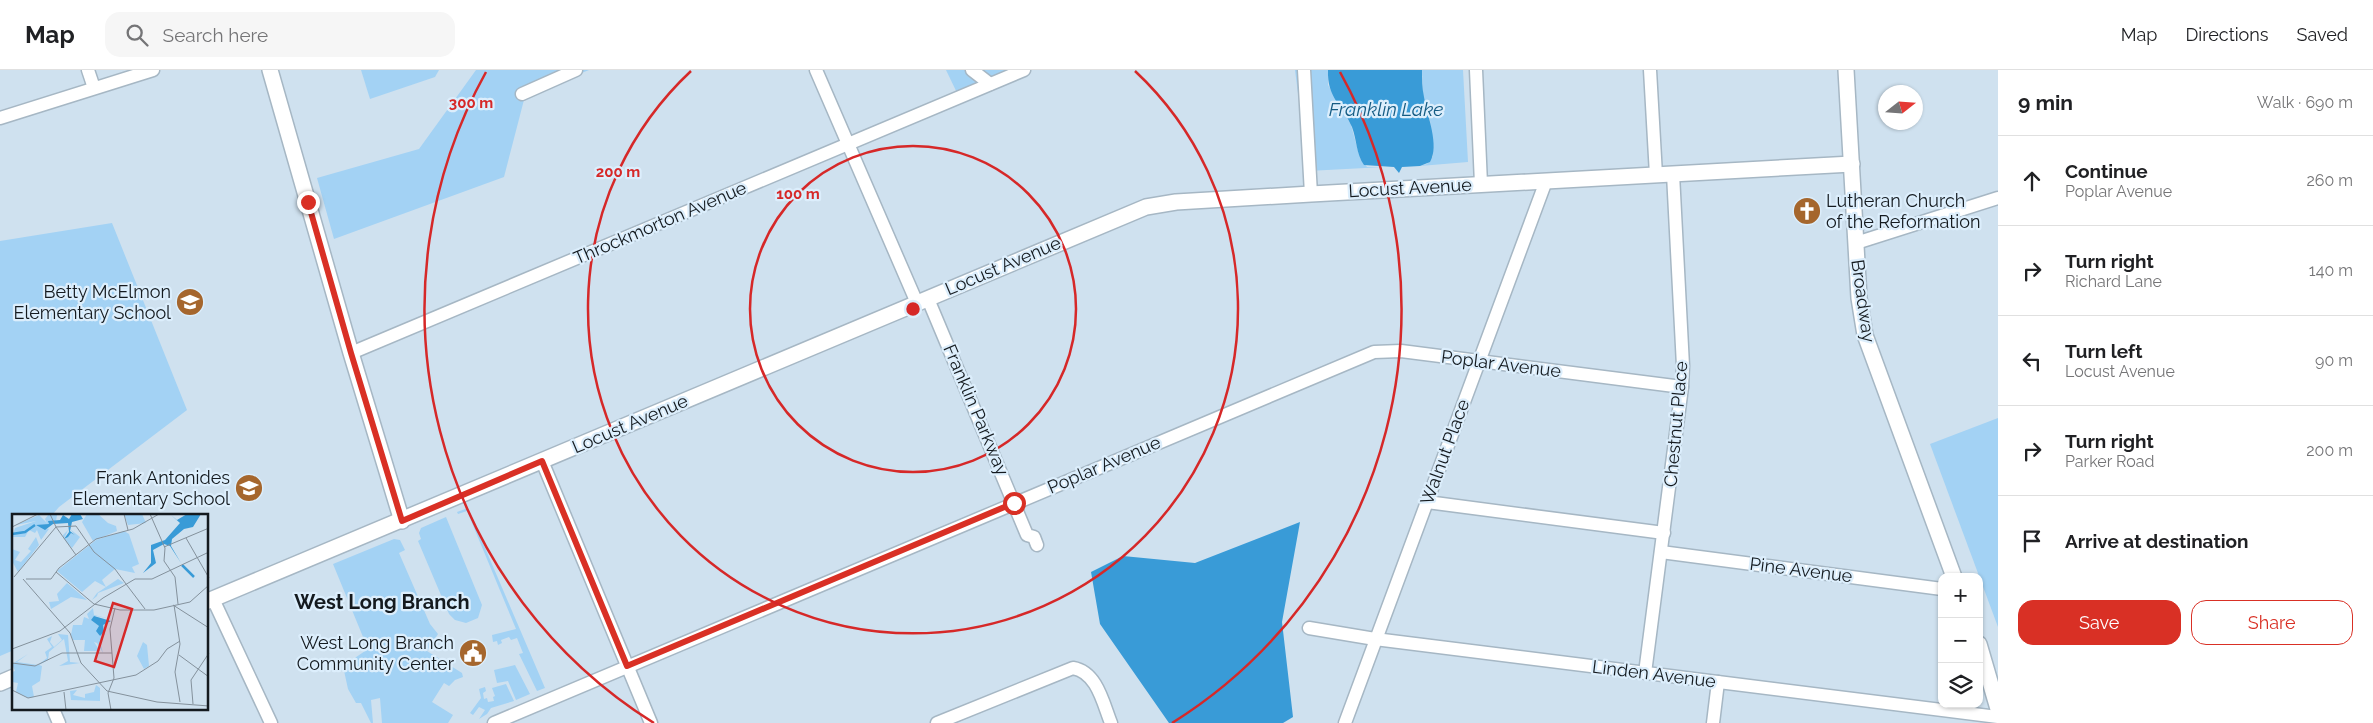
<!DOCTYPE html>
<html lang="en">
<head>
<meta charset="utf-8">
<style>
  :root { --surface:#fff; --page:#f6f6f6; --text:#202124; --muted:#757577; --line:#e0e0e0; --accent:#d93025 }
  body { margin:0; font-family:Raleway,sans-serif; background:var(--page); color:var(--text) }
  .controls { position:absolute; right:15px; bottom:15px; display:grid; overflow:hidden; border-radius:10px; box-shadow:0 1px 4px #0004 }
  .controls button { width:45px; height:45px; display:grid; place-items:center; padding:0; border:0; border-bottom:1px solid var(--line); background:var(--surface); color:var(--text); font:25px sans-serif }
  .compass { position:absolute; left:1878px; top:15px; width:45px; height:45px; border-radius:50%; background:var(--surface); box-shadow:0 1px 4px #0004; rotate:73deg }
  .stop { position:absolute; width:15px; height:15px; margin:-11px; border:4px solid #d93025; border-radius:50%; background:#fff }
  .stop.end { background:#d93025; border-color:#fff; box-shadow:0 1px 5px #0008 }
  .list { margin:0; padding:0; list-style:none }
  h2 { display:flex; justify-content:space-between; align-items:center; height:65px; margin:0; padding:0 20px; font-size:21px }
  h2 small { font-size:16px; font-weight:400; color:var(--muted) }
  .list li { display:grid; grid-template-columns:32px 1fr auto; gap:15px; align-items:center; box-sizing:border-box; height:90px; padding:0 20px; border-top:1px solid var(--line) }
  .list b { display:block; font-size:19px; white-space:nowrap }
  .list p { margin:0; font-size:16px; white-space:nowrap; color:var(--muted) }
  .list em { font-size:16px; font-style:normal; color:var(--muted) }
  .actions { display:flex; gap:10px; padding:15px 20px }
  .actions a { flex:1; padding:11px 0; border:1px solid var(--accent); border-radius:15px; text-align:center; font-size:18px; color:var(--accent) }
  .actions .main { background:var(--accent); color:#fff }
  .icon { flex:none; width:28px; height:28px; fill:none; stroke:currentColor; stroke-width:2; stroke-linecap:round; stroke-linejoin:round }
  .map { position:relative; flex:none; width:1998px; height:653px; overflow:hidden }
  header { display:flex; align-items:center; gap:30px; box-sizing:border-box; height:70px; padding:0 25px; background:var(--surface); border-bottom:1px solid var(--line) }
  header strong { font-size:24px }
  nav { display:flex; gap:28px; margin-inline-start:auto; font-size:18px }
  .search { width:350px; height:45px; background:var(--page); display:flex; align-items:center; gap:12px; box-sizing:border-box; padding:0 18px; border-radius:15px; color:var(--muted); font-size:19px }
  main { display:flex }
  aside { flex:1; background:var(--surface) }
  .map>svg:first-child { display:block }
  .green { fill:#a3d2f4 }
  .water { fill:#399bd7 }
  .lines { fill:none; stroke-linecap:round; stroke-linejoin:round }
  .minor-casing { stroke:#a6b7c4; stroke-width:15 }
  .tertiary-casing { stroke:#a6b7c4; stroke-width:18 }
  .minor { stroke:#fff; stroke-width:12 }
  .tertiary { stroke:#fff; stroke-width:15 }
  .route { stroke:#d93025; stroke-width:6 }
  .ring { fill:none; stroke:#d62828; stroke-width:2.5 }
  .labels { text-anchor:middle; stroke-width:4.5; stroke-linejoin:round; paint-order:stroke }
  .street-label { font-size:18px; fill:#141a1f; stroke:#dceefc }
  .poi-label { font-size:18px; fill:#141a1f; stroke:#dceefc; text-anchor:end }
  .water-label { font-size:19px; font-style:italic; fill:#155c84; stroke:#dceefc }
  .quarter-label { font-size:20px; font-weight:bold; fill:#141a1f; stroke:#dceefc }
  .inset-river { fill:none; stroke:#399bd7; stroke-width:2.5 }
  .inset-road { fill:none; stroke:#84919c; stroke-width:1 }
  .view { fill:#d62828; fill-opacity:0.15; stroke:#d62828; stroke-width:2.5 }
  .inset-edge { fill:none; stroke:#141a1f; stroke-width:2.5 }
  .centre { fill:#d62828; stroke:#dceefc; stroke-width:2.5 }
  .ring-label { font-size:15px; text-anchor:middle; font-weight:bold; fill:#d62828; stroke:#dceefc; stroke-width:4.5; stroke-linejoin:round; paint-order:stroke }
</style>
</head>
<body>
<header>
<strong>Map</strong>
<div class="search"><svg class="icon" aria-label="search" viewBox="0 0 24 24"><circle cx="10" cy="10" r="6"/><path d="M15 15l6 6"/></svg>Search here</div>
<nav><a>Map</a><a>Directions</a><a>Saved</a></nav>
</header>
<main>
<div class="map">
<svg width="1998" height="653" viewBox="0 0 1998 653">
  <rect width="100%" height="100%" fill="#cfe1ef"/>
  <g class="green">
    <path d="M361,0H439L435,7L370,29Z"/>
    <path d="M476,0H589L525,26L504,107L334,169L317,108L419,79Z"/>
    <path d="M946,0H1029L959,27Z"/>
    <path d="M1295,0H1328V15L1351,55L1360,88L1367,97H1384L1308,101Z"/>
    <path d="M1422,0H1463L1468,92L1420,96L1427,94L1433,86L1430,50L1423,27Z"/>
    <path d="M112,153L187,340L59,437L52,445L14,446V580L0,586V171Z"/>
    <path d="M1998,348V557L1930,374Z"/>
    <path d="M468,438L545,618L537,621L519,584L523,583L517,568L511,570L509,567L501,570L502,573L498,575L497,571L493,572L492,565L516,559L467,441L458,444L457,442Z"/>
    <path d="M446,447L482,535L478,548L466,553L455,550L449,544L418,471L421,469L419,463L421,458Z"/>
    <path d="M394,469L400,470L405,480L399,483L430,554L438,564L427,581L462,603L463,607L455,610L449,616L444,613L432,632L453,645L448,653H382L380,628L371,630L373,653H371L361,633H356L348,619L343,596L368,579L333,494Z"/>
    <path d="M515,595L530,624L516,630L508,611L497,613L494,600Z"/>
    <path d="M506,614L514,631L491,638L487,644L479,649L485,640L479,637L473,645L470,643L481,628L479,619L485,617L486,621L483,623L484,629L487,628L488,632L494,631L493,627L495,626L492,618Z"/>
  </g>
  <g class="water">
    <path d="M1328,0H1422C1422,9 1422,18 1424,27C1427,45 1440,76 1430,92L1420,96L1402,97L1399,103L1394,97L1364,95C1356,84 1357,70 1352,57C1342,34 1327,28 1328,0Z"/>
    <path d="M1300,452L1282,552L1293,647L1283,653H1169L1100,554L1091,502L1123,486L1195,493Z"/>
  </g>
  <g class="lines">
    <defs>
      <g id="minor">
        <path d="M88,0L94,18"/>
        <path d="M816,0L917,233"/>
        <path d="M972,0L990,14"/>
        <path d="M1304,0L1311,124"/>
        <path d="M1476,0L1481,114"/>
        <path d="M1650,0L1656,105"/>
        <path d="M522,24L576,0"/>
        <path d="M0,48L153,0"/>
        <path d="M1856,173L1998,128"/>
        <path d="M928,229L1027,465L1034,467L1037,475"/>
        <path d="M351,283L1024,0"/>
        <path d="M542,391L651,653"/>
        <path d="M1427,432L1664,463"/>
        <path d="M1661,482L1942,519"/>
        <path d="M213,529L271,653"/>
        <path d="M1309,558L1375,569L1998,647"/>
        <path d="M1645,603L1682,317L1683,296L1673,104"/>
        <path d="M53,639L59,653"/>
        <path d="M494,653L1374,282L1401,281L1682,317"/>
        <path d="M937,653L1073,598C1097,602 1103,633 1111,653"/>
        <path d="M1345,653L1546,111"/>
        <path d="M1713,653L1718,612"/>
      </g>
      <g id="tertiary">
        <path d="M270,0L351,283L402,451"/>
        <path d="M1846,0L1859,228L1865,265L1954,507"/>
        <path d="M208,531L1146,137L1176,132L1311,124L1852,94"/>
        <path d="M1979,574L1998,639"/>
        <path d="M0,613L14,607"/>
      </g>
    </defs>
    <use href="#minor" class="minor-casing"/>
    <use href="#tertiary" class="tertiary-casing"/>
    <use href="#minor" class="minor"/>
    <use href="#tertiary" class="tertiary"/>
  </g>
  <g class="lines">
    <path class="route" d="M308,132L351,283L402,451L542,391L627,596L1014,433"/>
  </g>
  <g class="ring">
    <circle cx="913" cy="239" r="163"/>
    <path d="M1135 1A325 325 0 1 1 691 1"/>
    <path d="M654 653A488 488 0 0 1 486 2M1340 2A488 488 0 0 1 1172 653"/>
  </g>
  <defs>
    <symbol id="church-disc" viewBox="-11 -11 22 22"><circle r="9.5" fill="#a5662d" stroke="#dceefc"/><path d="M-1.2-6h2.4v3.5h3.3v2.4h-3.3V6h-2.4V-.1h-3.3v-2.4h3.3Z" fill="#fff"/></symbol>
    <symbol id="school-disc" viewBox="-11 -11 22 22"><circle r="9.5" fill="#a5662d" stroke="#dceefc"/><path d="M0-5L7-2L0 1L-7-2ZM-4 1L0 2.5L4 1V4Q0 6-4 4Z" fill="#fff"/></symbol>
    <symbol id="civic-disc" viewBox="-11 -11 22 22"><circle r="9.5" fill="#a5662d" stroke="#dceefc"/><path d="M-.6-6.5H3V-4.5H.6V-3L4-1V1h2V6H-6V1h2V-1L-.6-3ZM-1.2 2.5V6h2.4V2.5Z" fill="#fff"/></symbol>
  </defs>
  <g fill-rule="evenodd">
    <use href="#church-disc" x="1791" y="125" width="32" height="32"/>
    <use href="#school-disc" x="174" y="216" width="32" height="32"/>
    <use href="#school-disc" x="233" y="402" width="32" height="32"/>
    <use href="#civic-disc" x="457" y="567" width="32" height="32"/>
  </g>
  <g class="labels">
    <g class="street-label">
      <text transform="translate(1410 118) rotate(-3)" y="6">Locust Avenue</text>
      <text transform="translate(660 153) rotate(-23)" y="6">Throckmorton Avenue</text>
      <text transform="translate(1003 196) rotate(-23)" y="6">Locust Avenue</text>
      <text transform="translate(1863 231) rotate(82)" y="6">Broadway</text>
      <text transform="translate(1501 294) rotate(7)" y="6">Poplar Avenue</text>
      <text transform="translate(976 340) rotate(67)" y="6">Franklin Parkway</text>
      <text transform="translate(630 354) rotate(-23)" y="6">Locust Avenue</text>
      <text transform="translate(1676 354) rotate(-85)" y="6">Chestnut Place</text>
      <text transform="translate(1445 382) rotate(-70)" y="6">Walnut Place</text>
      <text transform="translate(1104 395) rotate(-23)" y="6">Poplar Avenue</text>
      <text transform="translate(1801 500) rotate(7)" y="6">Pine Avenue</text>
      <text transform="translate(1654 604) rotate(7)" y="6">Linden Avenue</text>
    </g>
    <g class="poi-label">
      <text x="1826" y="137" text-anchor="start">Lutheran Church<tspan x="1826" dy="21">of the Reformation</tspan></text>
      <text x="171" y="228">Betty McElmon<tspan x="171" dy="21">Elementary School</tspan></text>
      <text x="230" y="414">Frank Antonides<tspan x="230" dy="21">Elementary School</tspan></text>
      <text x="454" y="579">West Long Branch<tspan x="454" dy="21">Community Center</tspan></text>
    </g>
    <g class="water-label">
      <text x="1386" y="46">Franklin Lake</text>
    </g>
    <g class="quarter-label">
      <text x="382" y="539">West Long Branch</text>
    </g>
  </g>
  <g transform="translate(12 444)">
    <rect width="196" height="196" fill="#cfe1ef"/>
    <path d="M37,0L45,1L44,7L32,12L23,11L37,15L29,26L25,16L23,19L17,16L13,23H0L3,14L24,7L4,11L27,1L35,9L33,5ZM75,0H86L96,9L104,12L105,17L81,27L70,8ZM112,0H130L134,9L116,11ZM58,15L68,23L60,34L55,29L51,23V21L56,16L52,25L59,19L63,21ZM112,17L117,20L127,50L120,53L123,59L103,55L90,66L94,73L106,65L112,69L86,79L85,82L80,86L85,79L94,73L83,67L70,78L45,57L84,26ZM24,23L27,31L6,58L0,47V35L8,38L3,46L9,48L19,37L16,35ZM55,69L75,86L59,83L39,95L37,88L47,87L45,80ZM81,94L82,101L99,105L84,102L79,106L87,112V122L92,118L91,111L93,109H98L93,110V120L88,127L91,139L85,129L82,128L88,137H72L73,126H61L59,121L61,111H70L72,103L77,105L75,100ZM46,120L56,121L58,148L68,149L47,152L56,147L52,125L37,138L36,146L27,151L30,152L28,167L20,172L22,183L16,184L4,178L6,169L0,168V158L3,157L0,150L16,140L5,148L26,151L35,144L33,138L40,133L35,125L40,122L38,128L42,133L50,126ZM131,128L135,131L137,152L132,155L125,142ZM84,171L88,174V187L59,186L58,177L65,176L61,181L73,184V180L82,178Z" fill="#a3d2f4"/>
    <path d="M60,0H68L71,5L60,8L58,17L63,21L59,19L56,23L52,25L57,18L56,9L41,10L33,16L24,11L37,10L36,7L48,6L51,1L57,5ZM175,0H189L181,13L172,15L160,25L159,32L169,49L158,32L152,30L141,36L144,49L131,59L139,49V31L153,26L168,9L159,1L165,6ZM82,102L99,107L91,111L92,118L88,122L84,117L87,112L79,106Z" fill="#399bd7"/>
    <path class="inset-river" d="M0,20L13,18L23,11M170,51L182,63"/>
    <path class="inset-road" d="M38,0L44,13L64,12L82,38L103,55L114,70M112,0L116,16M138,0L153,34L152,47L163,63L166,90M0,13L26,0M174,24L197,64M152,33L197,14M44,58L82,90L108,96H142L178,88L197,71M2,63L44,13L64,41M11,65L58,119L69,149L95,177L145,188L197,192M14,65H39L47,54L84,25L121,15L147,0M123,65H140L197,38M114,70L133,95M161,91L197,114M162,91L168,130L163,158L168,188M0,135L48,117L91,84L123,65M167,141L197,163M0,149L23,152L50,139H100M0,176L16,184L124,161L146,147L155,135L168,127M52,178L54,196M181,190L179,166L197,139M99,196L96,179L102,164L98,115L103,94"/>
    <path class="view" d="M101,89L120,95L102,153L83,147Z"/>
    <rect width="196" height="196" class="inset-edge"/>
  </g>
  <circle cx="913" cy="239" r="8" class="centre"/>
  <g class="ring-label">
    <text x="471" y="38">300 m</text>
    <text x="618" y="107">200 m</text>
    <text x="798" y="129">100 m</text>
  </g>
</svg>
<div class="controls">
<button>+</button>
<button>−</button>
<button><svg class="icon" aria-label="layers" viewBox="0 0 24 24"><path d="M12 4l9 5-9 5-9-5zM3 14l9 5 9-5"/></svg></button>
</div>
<svg class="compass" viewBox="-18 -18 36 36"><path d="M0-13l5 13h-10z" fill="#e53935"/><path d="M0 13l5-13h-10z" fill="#757577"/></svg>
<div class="stop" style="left:1014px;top:433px"></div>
<div class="stop end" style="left:308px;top:132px"></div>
</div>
<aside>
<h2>9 min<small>Walk · 690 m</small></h2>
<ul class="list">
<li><svg class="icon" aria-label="ahead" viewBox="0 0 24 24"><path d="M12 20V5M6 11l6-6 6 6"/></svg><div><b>Continue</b><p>Poplar Avenue</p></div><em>260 m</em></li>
<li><svg class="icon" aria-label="right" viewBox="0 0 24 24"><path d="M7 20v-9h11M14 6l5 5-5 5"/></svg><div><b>Turn right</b><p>Richard Lane</p></div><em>140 m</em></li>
<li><svg class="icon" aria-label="left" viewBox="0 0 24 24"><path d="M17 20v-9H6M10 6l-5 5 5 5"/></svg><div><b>Turn left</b><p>Locust Avenue</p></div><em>90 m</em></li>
<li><svg class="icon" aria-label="right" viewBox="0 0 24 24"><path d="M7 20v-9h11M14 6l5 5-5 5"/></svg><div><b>Turn right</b><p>Parker Road</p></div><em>200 m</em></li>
<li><svg class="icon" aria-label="arrive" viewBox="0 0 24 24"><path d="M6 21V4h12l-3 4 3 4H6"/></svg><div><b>Arrive at destination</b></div></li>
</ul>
<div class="actions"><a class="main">Save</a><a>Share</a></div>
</aside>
</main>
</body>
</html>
